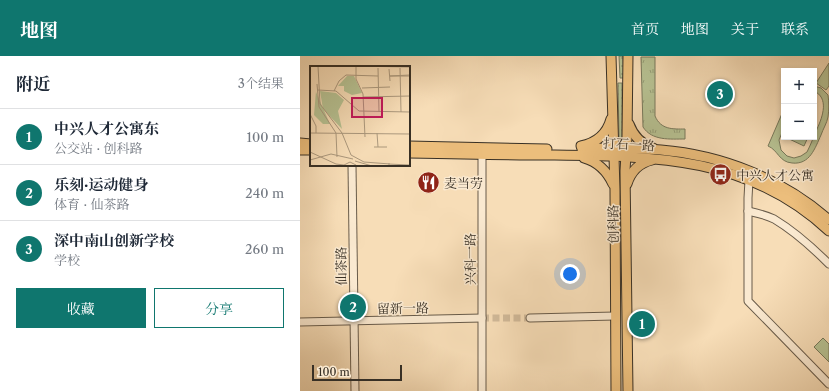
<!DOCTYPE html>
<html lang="zh">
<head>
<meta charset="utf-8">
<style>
  :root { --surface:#fff; --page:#f2f2f3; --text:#1f2937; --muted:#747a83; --line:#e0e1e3; --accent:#0f766e }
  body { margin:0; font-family:"Libre Caslon Text","Noto Serif SC",serif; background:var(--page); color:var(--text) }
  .controls { position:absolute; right:12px; top:12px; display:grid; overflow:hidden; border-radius:0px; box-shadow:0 2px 6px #0003 }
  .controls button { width:36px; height:36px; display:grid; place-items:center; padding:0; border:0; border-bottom:1px solid var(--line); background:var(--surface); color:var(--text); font:20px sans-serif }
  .scale { position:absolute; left:12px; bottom:10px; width:90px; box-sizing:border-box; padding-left:4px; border:2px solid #383025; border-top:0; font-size:11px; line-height:14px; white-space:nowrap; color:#383025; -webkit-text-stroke:3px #fae9d0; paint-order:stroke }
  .you { position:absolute; left:270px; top:218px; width:14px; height:14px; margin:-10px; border:3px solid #fff; border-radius:50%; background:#1a73e8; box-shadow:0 0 0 6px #1a73e833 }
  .badge { display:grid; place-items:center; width:26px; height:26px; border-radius:50%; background:var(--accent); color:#fff; font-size:13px; font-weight:700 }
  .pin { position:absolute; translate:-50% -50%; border:2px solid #fff; box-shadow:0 1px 4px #0006 }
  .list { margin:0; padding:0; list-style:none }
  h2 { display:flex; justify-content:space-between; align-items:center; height:52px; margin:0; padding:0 16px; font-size:17px }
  h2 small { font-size:13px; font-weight:400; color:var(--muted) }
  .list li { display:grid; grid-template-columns:26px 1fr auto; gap:12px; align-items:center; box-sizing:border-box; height:56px; padding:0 16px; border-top:1px solid var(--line) }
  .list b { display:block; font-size:15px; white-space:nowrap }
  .list p { margin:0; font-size:13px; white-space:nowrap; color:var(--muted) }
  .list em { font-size:13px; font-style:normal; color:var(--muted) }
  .actions { display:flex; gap:8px; padding:12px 16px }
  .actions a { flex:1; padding:9px 0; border:1px solid var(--accent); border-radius:0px; text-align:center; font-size:14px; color:var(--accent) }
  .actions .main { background:var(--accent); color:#fff }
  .map { position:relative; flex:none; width:529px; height:335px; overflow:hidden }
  header { display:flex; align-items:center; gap:24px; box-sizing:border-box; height:56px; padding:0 20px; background:var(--accent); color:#fff }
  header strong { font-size:19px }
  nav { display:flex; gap:22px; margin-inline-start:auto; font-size:14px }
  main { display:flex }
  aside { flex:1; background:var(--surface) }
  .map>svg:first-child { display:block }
  .grass { fill:#b7c293; stroke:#78795c }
  .park { fill:url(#park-tufts); stroke:#78795c }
  .garden { fill:url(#garden-dots); stroke:#78795c }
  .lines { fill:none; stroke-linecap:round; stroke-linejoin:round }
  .minor-tunnel { stroke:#d1ba9a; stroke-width:7; stroke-dasharray:7 3.5; stroke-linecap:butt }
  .minor-casing { stroke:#685b4a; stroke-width:9 }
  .major-casing { stroke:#383025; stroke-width:11 }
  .minor { stroke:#fae9d0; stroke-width:7 }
  .major { stroke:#ecbe7c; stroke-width:9 }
  .labels { text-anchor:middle; stroke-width:3; stroke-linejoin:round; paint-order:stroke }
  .street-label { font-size:13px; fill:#383025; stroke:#fae9d0 }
  .poi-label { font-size:13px; fill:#383025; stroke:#fae9d0; text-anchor:start }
  .inset-road { fill:none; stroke:#ab987d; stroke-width:1 }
  .view { fill:#c2185b; fill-opacity:0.15; stroke:#c2185b; stroke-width:2 }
  .inset-edge { fill:none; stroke:#383025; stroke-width:2 }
</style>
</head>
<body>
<header>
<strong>地图</strong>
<nav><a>首页</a><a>地图</a><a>关于</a><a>联系</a></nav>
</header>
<main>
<aside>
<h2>附近<small>3个结果</small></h2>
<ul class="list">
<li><span class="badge">1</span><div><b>中兴人才公寓东</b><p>公交站 · 创科路</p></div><em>100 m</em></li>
<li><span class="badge">2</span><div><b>乐刻·运动健身</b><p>体育 · 仙茶路</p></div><em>240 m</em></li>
<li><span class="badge">3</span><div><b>深中南山创新学校</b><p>学校</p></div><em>260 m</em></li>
</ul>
<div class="actions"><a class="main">收藏</a><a>分享</a></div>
</aside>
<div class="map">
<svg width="529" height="335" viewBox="0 0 529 335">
  <defs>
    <pattern id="park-tufts" width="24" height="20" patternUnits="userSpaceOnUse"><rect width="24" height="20" fill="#b7c293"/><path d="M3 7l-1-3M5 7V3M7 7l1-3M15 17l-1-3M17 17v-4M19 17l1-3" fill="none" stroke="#969e78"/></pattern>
    <pattern id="garden-dots" width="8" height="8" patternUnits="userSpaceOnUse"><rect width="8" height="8" fill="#b7c293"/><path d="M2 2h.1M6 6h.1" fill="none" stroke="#969e78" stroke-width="1.8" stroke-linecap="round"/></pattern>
  </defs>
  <rect width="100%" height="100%" fill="#f7ddb7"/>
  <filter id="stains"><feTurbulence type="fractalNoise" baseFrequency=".005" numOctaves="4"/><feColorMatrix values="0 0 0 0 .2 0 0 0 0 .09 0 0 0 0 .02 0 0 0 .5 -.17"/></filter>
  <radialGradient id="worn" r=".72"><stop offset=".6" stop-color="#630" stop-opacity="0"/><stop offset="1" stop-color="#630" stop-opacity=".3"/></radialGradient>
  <g class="grass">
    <path d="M529,7V30L526,34L516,27Z"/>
    <path d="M514,30L521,32L528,39C529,45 529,55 528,61C527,67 523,73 521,79C515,92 510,109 492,107C479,106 478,94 468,90L484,53V72L479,84L481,94L487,100L494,102L501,100L507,96C511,88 514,80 517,73C523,60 529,42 514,35Z"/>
    <path d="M485,81H508L504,90Z"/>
    <path d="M523,282L529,288V306L514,291Z"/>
  </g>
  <path class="park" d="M341,1H355V60C361,74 373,73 385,73V83C370,83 352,85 343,71Z"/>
  <g class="garden">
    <path d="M319,0H323L324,22H320Z"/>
    <path d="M318,27H322V82H319Z"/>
  </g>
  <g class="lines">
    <path class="minor-tunnel" d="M182,262H230"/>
    <defs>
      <g id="minor">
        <path d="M52,109L55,335"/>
        <path d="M449,124L448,142V245L529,328"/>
        <path d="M448,155C457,157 466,159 474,163C494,175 513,192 529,208"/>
        <path d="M230,262L315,260"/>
        <path d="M0,266L182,262"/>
        <path d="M182,335V98L186,97"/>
      </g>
      <g id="major">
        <path d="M311,0L315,134L316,335"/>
        <path d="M328,0L327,81L325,115L328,335"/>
        <path d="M329,68C333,79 341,88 353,92"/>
        <path d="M0,87L11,88"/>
        <path d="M109,90L247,93"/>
        <path d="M282,90H281C296,87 307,78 311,63"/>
        <path d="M282,93C289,94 296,92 303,92C311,91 319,93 327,93C339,93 350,93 361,94C422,99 483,123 529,164"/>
        <path d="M0,94H11"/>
        <path d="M109,97C156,98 204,99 251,99C354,100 449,100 529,175"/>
        <path d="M284,102C298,106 307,115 313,128"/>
        <path d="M327,128C331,115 339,107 352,104"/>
      </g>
    </defs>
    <use href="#minor" class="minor-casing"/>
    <use href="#major" class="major-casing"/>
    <use href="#minor" class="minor"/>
    <use href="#major" class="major"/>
  </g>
  <defs>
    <symbol id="bus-disc" viewBox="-11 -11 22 22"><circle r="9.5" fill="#8f2418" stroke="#fae9d0"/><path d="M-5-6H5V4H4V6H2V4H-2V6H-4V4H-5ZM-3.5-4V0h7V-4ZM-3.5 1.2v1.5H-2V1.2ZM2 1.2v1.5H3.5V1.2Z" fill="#fff"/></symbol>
    <symbol id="restaurant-disc" viewBox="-11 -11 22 22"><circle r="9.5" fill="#8f2418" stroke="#fae9d0"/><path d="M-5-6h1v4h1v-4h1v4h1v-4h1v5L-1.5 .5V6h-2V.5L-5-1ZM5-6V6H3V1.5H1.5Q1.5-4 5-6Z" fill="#fff"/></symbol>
  </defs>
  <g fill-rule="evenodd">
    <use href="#bus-disc" x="408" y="106" width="25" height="25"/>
    <use href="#restaurant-disc" x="116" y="114" width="25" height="25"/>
  </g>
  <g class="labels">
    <g class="street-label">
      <text transform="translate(329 88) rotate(3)" y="5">打石一路</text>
      <text transform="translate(313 168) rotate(-91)" y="5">创科路</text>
      <text transform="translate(170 203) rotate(-90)" y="5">兴科一路</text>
      <text transform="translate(41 210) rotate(-91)" y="5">仙茶路</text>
      <text transform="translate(103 252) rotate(-1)" y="5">留新一路</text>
    </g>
    <g class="poi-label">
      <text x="436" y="124">中兴人才公寓</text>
      <text x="144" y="132">麦当劳</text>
    </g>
  </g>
  <g transform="translate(10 10)">
    <rect width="100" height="100" fill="#f7ddb7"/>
    <path d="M6,25V26L20,58H13L4,49Z" fill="#b7c293"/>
    <path d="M37,10H44L52,27L42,29L34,25V20H28ZM10,25L26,27L34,34L28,45L32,63L13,43Z" fill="#b7c293"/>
    <path class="inset-road" d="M8,0L10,38L32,67L41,89L54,96L80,98M41,0L100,1M46,0V13L53,28L55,71M68,2L69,46M90,2L91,46M79,3L80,15M100,9L80,10H100M7,18L9,41L26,67L27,91M52,22L80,21M8,24L26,25L49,45L100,46M24,25L29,15L36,9L68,10M53,31L100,30M0,48L6,60V67M0,67L100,68M67,67L68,81M64,81H77M0,86L26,98L34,99L40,96L46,99M0,94L21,88L43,93M45,95L62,100M78,98L100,99"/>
    <path class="view" d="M42,32H72V51H42Z"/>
    <rect width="100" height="100" class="inset-edge"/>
  </g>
  <rect width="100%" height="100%" filter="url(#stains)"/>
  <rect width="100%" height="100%" fill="url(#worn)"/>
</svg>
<div class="controls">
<button>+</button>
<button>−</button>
</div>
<div class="scale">100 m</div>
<div class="you"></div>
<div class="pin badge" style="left:342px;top:268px">1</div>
<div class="pin badge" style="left:53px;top:251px">2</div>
<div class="pin badge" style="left:420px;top:38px">3</div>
</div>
</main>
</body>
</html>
